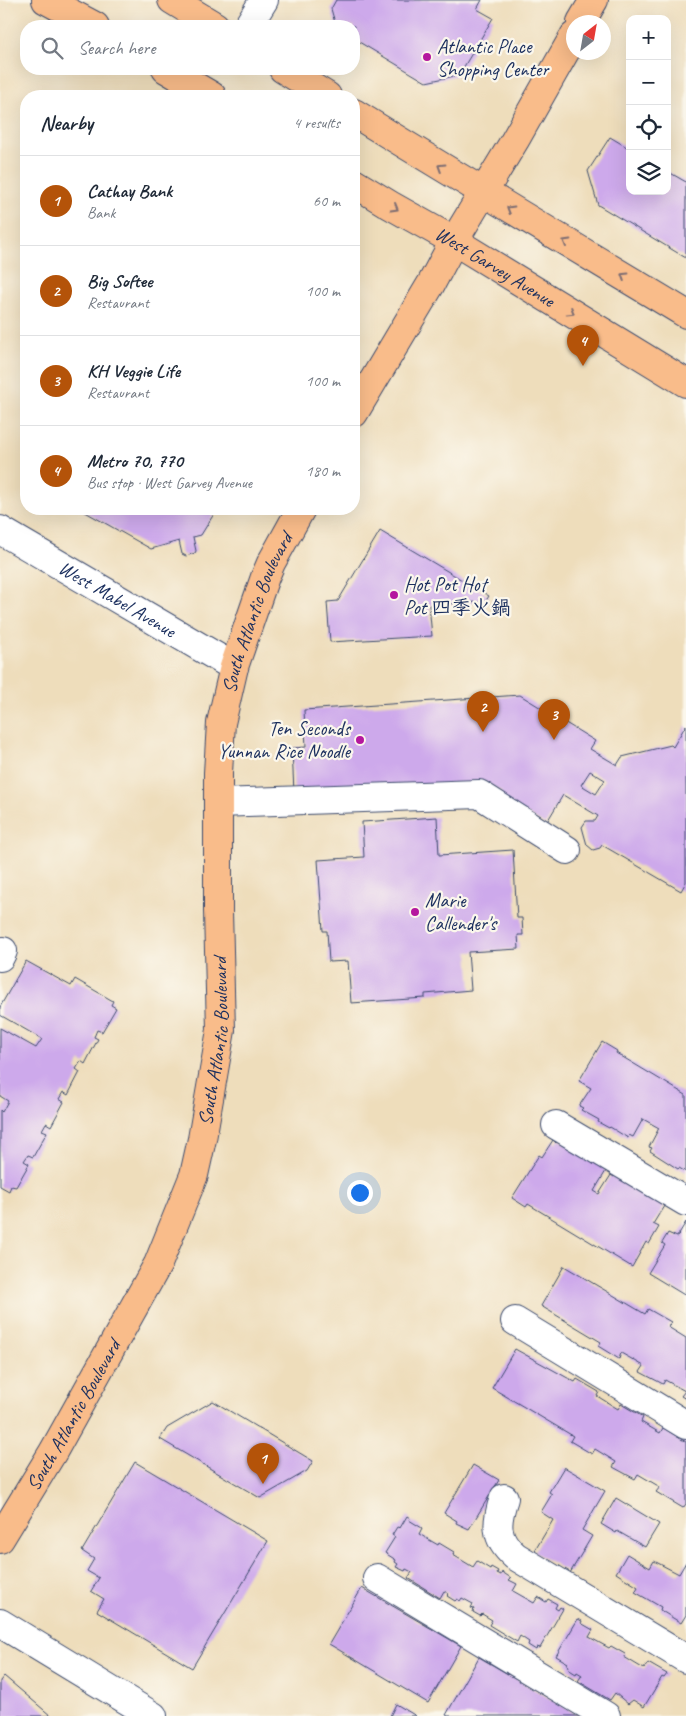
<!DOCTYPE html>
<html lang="en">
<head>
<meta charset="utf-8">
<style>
  :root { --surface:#fff; --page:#f2f2f3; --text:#1f2937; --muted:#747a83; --line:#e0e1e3; --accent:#b45309 }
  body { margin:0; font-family:Caveat,"LXGW WenKai TC",sans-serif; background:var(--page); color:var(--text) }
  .controls { position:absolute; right:15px; top:15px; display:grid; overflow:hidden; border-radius:10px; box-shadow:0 5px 20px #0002 }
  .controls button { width:45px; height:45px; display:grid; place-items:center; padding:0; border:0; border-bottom:1px solid var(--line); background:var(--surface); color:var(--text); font:25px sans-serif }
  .compass { position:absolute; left:566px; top:15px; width:45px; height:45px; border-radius:50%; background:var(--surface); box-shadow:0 5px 20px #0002; rotate:31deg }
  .you { position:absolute; left:359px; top:1192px; width:18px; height:18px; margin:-12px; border:4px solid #fff; border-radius:50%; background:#1a73e8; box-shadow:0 0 0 8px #1a73e833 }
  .badge { display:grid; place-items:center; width:32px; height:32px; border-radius:50%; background:var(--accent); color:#fff; font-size:16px; font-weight:700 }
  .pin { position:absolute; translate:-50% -41px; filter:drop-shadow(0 1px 2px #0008) }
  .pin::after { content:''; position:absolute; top:26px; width:18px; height:15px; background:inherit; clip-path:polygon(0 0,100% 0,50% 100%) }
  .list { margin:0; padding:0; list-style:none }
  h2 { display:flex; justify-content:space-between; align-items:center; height:65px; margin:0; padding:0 20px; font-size:21px }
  h2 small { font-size:16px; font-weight:400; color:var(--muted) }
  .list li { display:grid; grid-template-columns:32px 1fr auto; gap:15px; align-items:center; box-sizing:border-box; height:90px; padding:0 20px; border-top:1px solid var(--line) }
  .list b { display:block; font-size:19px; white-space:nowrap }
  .list p { margin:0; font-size:16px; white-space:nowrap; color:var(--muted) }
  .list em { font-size:16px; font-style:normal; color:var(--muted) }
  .icon { flex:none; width:28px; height:28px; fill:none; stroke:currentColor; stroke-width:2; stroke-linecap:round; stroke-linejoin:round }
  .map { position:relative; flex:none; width:686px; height:1716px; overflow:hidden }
  .search { position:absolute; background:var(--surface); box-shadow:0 5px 20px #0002; left:20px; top:20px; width:340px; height:55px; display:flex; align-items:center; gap:12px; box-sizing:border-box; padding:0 18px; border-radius:20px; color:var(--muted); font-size:19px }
  .panel { position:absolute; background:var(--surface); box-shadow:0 5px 20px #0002; left:20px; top:90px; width:340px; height:425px; border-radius:20px }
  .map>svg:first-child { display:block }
  .building { fill:#cda9eb; fill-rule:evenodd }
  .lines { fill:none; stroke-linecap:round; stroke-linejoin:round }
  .minor-casing { stroke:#3b496c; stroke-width:30 }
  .major-casing { stroke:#3b496c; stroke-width:30 }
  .minor { stroke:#fff; stroke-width:28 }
  .major { stroke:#f9bc8a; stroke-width:28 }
  .oneway { stroke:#7f6e72 }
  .poi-dot { fill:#b5179e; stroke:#fbf7ec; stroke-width:2 }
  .labels { text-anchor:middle; stroke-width:4.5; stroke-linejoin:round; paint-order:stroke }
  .poi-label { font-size:20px; fill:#1b2f5e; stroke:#fbf7ec; text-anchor:start }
  .street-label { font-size:20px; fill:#1b2f5e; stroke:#fbf7ec }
</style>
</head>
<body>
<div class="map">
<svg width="686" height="1716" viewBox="0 0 686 1716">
  <rect width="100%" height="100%" fill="#fbf7ec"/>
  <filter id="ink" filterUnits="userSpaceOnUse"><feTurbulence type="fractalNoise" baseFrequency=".02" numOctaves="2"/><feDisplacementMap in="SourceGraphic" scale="10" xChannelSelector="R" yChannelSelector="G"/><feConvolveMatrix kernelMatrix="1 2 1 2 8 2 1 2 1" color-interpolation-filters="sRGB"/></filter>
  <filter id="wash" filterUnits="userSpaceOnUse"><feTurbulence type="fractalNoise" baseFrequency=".0096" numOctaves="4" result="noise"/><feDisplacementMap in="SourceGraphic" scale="20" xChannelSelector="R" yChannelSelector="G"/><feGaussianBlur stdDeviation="1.12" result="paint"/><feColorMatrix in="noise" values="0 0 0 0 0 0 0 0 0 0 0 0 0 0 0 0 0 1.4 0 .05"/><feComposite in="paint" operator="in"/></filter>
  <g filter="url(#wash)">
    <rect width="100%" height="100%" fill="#edb"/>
    <g id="blocks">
      <g class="building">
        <path d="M336,0H482L477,9L493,18L459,75L426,82L354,39V26H336L331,9Z"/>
        <path d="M610,137L630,149V191H667V171L686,182V258L598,205L588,171Z"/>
        <path d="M80,509H217L201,535L193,537L196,551L195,553L186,556L182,554L179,541L151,549Z"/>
        <path d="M380,531L489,596L483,605L477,602L429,605L432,636L330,642L327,602L338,601Z"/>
        <path d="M520,695L595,741L590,749L617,765L622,757L671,745L673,747L686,725V882L681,891L602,845L600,848L593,850L587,845L582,827L586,821H595L598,816L563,795L545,825L499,797L502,792L485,782L294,793L292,748L306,747L304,710ZM590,771L605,780L596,794L581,785Z"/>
        <path d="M437,817L439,855L513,850L517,918H522L523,935H518L519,949L468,952L471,990L425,994V998L351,1003L348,961L329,962L327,931H323L318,860L364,857L362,822Z"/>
        <path d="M26,961L71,986L75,979L113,1001L111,1005L116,1008L102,1032L97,1030L94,1037L98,1039L85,1064L81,1061L76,1069L80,1072L68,1095L63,1092L59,1099L64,1102L51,1126L46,1123L42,1130L47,1132L33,1157L28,1155L24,1161L29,1164L16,1187L11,1186L9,1191L0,1186V1110L2,1112L8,1101L0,1096V1028L36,1048L42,1039L0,1015V1007Z"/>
        <path d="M602,1042L617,1051L616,1053L686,1095V1172L679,1168L678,1169L650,1151L652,1148L649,1147L659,1128L643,1119L633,1137L629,1135L628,1138L610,1127L609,1128L598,1122L599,1120L581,1110L583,1108L579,1106L591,1088L579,1081Z"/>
        <path d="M559,1139L606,1167L604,1170L606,1171L594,1191L599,1194L611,1175L614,1177L616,1173L662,1202L661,1204L664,1206L653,1224L659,1227L649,1244L646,1242L632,1267L528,1204L526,1207L512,1198L539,1155L542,1157L553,1140L556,1143Z"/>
        <path d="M686,1222V1296L648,1273L665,1245L662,1243L668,1233L677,1237Z"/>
        <path d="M564,1266L645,1314L648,1309L671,1322L668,1327L686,1338V1399L681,1396L685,1391L665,1380L663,1384L640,1372L644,1366L621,1353L619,1359L598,1346L601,1342L541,1306Z"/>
        <path d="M515,1349L575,1382L577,1379L599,1392L597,1396L618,1409L621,1404L643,1417L641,1422L660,1433L663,1428L686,1442V1504L683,1508L656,1492L660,1487L638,1474L635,1479L613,1467L616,1462L595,1449L592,1454L570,1441L573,1436L492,1388Z"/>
        <path d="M213,1401L313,1461L307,1471L260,1498L160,1439L167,1428Z"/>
        <path d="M135,1462L268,1541L192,1668L97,1611L104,1599L91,1591L99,1578L87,1571L94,1559L82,1551Z"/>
        <path d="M473,1465L499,1480L469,1529L456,1523L457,1521L444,1513Z"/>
        <path d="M564,1467L605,1491L582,1530L592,1536L570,1573L534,1552L553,1520L541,1512L552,1494L549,1492Z"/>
        <path d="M616,1498L659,1524L645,1547L617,1531L616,1533L601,1524Z"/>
        <path d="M407,1516L410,1518L409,1520L422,1528L419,1534L438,1545L439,1543L454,1552L453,1555L473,1567L477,1561L490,1569L491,1567L498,1571L497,1573L501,1575L502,1572L511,1578L509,1580L517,1584L513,1591L534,1603L538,1597L546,1602L548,1599L557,1604L555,1608L558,1610L560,1607L563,1609L540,1648L537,1647L536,1650L528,1645L529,1642L520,1636L517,1642L489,1625L492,1620L482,1614L480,1616L473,1612L474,1609L471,1608L473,1604L462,1598L460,1601L457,1599L455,1601L447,1596L449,1594L444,1591L440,1598L408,1578L412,1572L406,1569L405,1571L396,1567L398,1564L395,1562L396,1560L385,1553L395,1537L392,1535L397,1527L400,1528Z"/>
        <path d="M627,1554L650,1568L654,1561L679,1574L686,1562V1615L681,1623L660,1610L661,1607L635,1592L638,1587L616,1573Z"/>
        <path d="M362,1588L461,1646L428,1703L329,1644Z"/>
        <path d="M578,1619L582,1621L581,1623L593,1630L589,1637L609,1648L611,1646L625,1654L624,1657L644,1669L648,1663L667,1674L664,1678L662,1677L644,1707L633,1700L628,1704L615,1693L610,1700L578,1681L582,1675L577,1672L576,1674L568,1669L569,1666L566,1664L568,1663L556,1656Z"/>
        <path d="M479,1657L579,1716H448L446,1715Z"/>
        <path d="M4,1676L51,1716H0V1681Z"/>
        <path d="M396,1704L416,1716H390Z"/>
      </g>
    </g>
  </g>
  <g filter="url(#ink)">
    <use href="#blocks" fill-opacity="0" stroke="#3b496c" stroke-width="1"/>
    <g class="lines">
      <defs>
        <g id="minor">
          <path d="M248,26L264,0"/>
          <path id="s1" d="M0,530L234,667"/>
          <path d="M218,803L479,794L567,850"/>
          <path d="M0,957L3,951"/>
          <path d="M556,1125L686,1202"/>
          <path d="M515,1321L686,1425"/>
          <path d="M504,1498C496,1522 494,1538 515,1556L686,1659"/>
          <path d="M377,1578L606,1716"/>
          <path d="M0,1623L153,1716"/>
        </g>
        <g id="major">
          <path d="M46,0L95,26"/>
          <path d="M172,0L215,26"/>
          <path d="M581,22L594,0"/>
          <path d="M166,69L212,96"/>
          <path d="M283,69L327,96"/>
          <path d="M354,113C464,181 575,247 686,314"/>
          <path id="s2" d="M354,183L390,205L454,241L686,383"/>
          <path d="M354,413L431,284L454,241L515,140L574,36"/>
          <path id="s3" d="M0,1539L53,1452L158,1264L194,1175L202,1139L221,1030L218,911V773L221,723L234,667L265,577L271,563L301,509"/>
        </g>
      </defs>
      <use href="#minor" class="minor-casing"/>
      <use href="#major" class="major-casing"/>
      <use href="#minor" class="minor"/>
      <use href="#major" class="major"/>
    </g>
    <defs><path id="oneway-chevron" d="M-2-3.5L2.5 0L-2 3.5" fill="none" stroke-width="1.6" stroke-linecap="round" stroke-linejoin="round" transform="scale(1.25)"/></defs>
    <g class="oneway">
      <use href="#oneway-chevron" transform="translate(441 167) rotate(-148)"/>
      <use href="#oneway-chevron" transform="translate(395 208) rotate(30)"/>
      <use href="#oneway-chevron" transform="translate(510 209) rotate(-149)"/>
      <use href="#oneway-chevron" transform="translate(566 242) rotate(-150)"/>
      <use href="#oneway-chevron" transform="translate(624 276) rotate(-148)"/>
      <use href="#oneway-chevron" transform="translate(571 312) rotate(32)"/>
    </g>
  </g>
  <g class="poi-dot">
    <circle cx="427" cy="57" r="5"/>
    <circle cx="394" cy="595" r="5"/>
    <circle cx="360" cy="740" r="5"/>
    <circle cx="415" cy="912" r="5"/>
  </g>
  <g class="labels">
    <g class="poi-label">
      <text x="437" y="53">Atlantic Place<tspan x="437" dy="23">Shopping Center</tspan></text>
      <text x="404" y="591">Hot Pot Hot<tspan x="404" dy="23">Pot 四季火鍋</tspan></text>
      <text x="350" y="735" text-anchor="end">Ten Seconds<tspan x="350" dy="23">Yunnan Rice Noodle</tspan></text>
      <text x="425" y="907">Marie<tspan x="425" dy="23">Callender's</tspan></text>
    </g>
    <g class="street-label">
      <text dy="7" stroke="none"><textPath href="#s2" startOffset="164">West Garvey Avenue</textPath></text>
      <text dy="7" stroke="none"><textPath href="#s1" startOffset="136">West Mabel Avenue</textPath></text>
      <text dy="7" stroke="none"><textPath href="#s3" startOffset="984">South Atlantic Boulevard</textPath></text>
      <text dy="7" stroke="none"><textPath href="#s3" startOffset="549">South Atlantic Boulevard</textPath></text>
      <text dy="7" stroke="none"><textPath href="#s3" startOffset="144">South Atlantic Boulevard</textPath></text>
    </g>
  </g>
</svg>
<div class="controls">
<button>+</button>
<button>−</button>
<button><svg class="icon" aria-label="locate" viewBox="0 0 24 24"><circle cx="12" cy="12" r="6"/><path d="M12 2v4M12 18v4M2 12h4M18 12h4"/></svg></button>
<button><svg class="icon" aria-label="layers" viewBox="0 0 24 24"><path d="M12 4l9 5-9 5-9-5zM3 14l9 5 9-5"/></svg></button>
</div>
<svg class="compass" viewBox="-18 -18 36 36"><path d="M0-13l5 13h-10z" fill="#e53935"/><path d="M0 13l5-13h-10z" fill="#747a83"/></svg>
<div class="you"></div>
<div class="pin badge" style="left:263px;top:1484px">1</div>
<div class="pin badge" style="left:483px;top:732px">2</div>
<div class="pin badge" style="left:554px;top:740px">3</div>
<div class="pin badge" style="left:583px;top:366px">4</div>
<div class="search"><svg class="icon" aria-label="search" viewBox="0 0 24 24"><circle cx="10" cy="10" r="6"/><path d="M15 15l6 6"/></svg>Search here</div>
<section class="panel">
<h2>Nearby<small>4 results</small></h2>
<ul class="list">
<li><span class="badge">1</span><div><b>Cathay Bank</b><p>Bank</p></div><em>60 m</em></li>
<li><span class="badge">2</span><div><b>Big Softee</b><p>Restaurant</p></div><em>100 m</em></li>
<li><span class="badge">3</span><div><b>KH Veggie Life</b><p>Restaurant</p></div><em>100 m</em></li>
<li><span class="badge">4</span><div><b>Metro 70, 770</b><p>Bus stop · West Garvey Avenue</p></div><em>180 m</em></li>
</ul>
</section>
</div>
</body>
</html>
